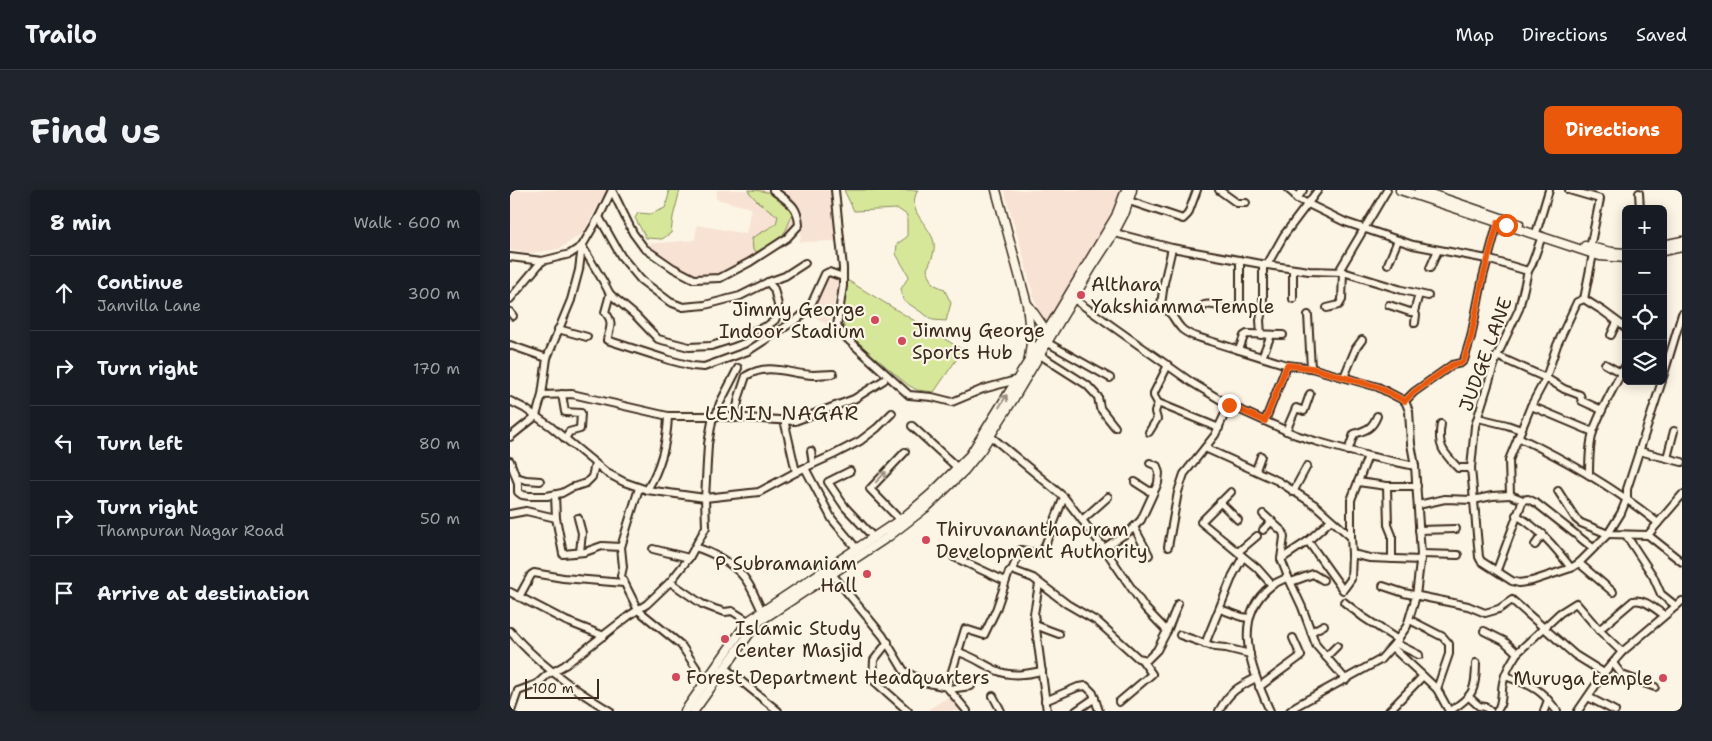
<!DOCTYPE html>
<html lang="en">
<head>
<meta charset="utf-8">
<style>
  :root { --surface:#171b24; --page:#20242c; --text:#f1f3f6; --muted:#9ea1a6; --line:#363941; --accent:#ea580c }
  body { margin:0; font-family:"Shantell Sans",sans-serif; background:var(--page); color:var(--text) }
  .controls { position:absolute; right:15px; top:15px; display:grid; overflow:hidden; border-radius:8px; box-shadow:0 2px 12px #0003 }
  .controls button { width:45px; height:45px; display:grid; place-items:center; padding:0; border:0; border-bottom:1px solid var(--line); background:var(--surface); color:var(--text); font:25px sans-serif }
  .scale { position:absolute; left:15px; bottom:12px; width:74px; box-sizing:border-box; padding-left:5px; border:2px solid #3b2a1e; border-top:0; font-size:14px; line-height:18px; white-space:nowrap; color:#3b2a1e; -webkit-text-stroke:4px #fcf5e5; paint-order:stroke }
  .stop { position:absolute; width:15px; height:15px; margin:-11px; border:4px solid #ea580c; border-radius:50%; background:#fff }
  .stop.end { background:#ea580c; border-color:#fff; box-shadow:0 1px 5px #0008 }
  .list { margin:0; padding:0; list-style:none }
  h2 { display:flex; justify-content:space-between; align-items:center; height:65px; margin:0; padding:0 20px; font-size:21px }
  h2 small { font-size:16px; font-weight:400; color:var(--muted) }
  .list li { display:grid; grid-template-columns:32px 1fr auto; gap:15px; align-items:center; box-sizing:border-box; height:75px; padding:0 20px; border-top:1px solid var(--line) }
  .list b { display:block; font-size:19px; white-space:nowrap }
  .list p { margin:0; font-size:16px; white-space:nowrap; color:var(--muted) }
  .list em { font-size:16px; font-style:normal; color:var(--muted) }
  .icon { flex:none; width:28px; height:28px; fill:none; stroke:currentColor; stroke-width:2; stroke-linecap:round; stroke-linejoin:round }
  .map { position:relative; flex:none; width:1172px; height:521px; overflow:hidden; border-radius:8px }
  header { display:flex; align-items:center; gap:30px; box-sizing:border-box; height:70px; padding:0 25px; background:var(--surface); border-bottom:1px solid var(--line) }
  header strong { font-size:24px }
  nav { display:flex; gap:28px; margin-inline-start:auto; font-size:18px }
  .intro { display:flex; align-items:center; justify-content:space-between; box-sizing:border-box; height:120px; padding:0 30px }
  h1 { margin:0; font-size:35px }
  .button { padding:12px 22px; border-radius:8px; background:var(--accent); color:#fff; font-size:18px; font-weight:700 }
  main { display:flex; gap:30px; padding:0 30px }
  aside { flex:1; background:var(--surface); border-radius:8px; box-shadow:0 2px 12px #0003 }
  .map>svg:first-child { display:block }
  .built { fill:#f8e2d4 }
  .green { fill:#d6e79a; stroke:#88885c }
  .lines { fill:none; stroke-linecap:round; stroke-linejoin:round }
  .minor-casing { stroke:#3b2a1e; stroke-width:10 }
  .major-casing { stroke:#3b2a1e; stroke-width:11 }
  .minor { stroke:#fcf5e5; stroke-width:6 }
  .major { stroke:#fcf5e5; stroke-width:8 }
  .oneway { stroke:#9c9082 }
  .route { stroke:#ea580c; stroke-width:6 }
  .poi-dot { fill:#d1495b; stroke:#fcf5e5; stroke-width:2 }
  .labels { text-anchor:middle; stroke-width:4.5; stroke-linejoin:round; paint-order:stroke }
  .poi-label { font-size:19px; fill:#3b2a1e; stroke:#fcf5e5; text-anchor:start }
  .street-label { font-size:19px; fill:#3b2a1e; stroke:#fcf5e5 }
  .neighbourhood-label { font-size:20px; letter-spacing:1px; fill:#3b2a1e; stroke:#fcf5e5 }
</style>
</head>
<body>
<header>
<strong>Trailo</strong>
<nav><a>Map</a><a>Directions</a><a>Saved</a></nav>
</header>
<div class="intro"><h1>Find us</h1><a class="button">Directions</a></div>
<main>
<aside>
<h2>8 min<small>Walk · 600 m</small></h2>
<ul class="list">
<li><svg class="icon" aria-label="ahead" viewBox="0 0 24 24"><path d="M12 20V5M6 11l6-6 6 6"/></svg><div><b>Continue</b><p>Janvilla Lane</p></div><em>300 m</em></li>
<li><svg class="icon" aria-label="right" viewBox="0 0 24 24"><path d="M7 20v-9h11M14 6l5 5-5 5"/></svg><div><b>Turn right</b></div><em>170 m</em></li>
<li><svg class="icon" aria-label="left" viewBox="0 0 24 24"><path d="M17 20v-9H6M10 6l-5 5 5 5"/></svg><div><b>Turn left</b></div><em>80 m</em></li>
<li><svg class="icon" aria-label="right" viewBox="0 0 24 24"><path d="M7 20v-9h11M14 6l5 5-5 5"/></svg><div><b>Turn right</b><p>Thampuran Nagar Road</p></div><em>50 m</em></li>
<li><svg class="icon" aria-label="arrive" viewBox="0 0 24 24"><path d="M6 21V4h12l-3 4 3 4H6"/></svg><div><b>Arrive at destination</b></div></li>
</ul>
</aside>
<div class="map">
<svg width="1172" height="521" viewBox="0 0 1172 521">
  <rect width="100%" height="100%" fill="#fcf5e5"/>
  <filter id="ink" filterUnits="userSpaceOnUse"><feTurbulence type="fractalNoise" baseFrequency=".02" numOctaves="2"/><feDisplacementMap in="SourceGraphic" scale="10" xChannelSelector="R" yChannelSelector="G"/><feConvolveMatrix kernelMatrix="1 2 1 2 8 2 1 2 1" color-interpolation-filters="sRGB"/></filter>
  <g filter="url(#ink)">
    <g class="built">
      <path d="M0,0H96L73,43L49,59L21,63L0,60Z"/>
      <path d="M207,0H257L281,18L285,30L281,41L238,71L204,86L182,85L138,54L185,50L187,35L236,44L241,18L206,9Z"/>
      <path d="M268,0H321L326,51L290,52L294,24L286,12Z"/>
      <path d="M494,0H612L607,15L600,28L537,136L525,111L510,54Z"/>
      <path d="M317,87H322L329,90L319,136L300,124Z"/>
      <path d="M440,506L452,521H420L419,519Z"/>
    </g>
    <g class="green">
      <path d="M158,0H170L163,27L161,43L152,49L136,48L125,28L128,23L141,24L155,18L159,4Z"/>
      <path d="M239,0C258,0 269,5 283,18C277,45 272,49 248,62L243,60L242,48L266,34L268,26L248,12L239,2Z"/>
      <path d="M334,0H408C396,21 416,31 423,49C427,59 421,71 417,79L423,94L434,99L441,113L436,131L423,130L393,110L391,99L399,86L386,64L387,54L397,47V25L388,19L344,21Z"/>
      <path d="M337,90L453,160L424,202L407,200L398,195L335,142L332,126Z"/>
    </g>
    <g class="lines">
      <defs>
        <g id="minor">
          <path d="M102,0L123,43L134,58L163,78L184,89L210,88L240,72L277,48L289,35C288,15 278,12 263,0"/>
          <path d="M325,0L333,78V96L327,136L332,144L399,205L422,207L442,212L473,199L506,190"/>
          <path d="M709,0L727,13H736"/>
          <path d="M779,0L785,5L786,8L835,32L903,55L977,69L1018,81"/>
          <path d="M1059,0L1090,9L1080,58"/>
          <path d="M1129,3L1130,19"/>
          <path d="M787,9L793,0"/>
          <path d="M619,11L673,29L678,24L687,0"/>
          <path d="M1027,40L1039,0"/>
          <path d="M601,42L662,58L757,75L799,81L833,82L892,100L918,106"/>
          <path d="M1032,46L1022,74L1018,81L1009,119L987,166L965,236L961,278L969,367L971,371L1002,391L1009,393L1022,391L1061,378L1069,373L1098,344L1111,323L1117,308V299L1152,191"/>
          <path d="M72,56L93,91L100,104L126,126L148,149L179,157L201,156L220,150L257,136L265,130L268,123V115L264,99L258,92L230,106L195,115L173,117L160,112L131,90L111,66L89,27"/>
          <path d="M662,58L654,93L651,115C655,119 660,122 663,127C670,138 672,141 684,146L777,175L801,178L868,197L895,211L899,221L901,254L905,276L911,364L906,406L897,436L885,453L870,470L786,516L780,521"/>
          <path d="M0,67L32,71L60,64L72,56L89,27L102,0"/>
          <path d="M878,74L888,50"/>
          <path d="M757,75L774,45L808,0"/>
          <path d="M920,78L928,60"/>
          <path d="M829,81L877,0"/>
          <path d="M258,92L275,86L295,73"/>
          <path d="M100,104L95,122C104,132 100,138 97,150L159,170L182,176L194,177L238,161L289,128L300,117L315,84L319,82L333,87"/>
          <path d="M561,107L681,192L719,215L786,245L805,251L858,266L905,276"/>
          <path d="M0,109L32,71"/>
          <path d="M783,109V79"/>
          <path d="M1074,109L1083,64"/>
          <path d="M879,115L900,122H904"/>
          <path d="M817,118L829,115L832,110L833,82"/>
          <path d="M692,119L694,115C706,112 716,122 729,118L730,113V70"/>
          <path d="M0,122L3,126"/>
          <path d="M798,125L801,178"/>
          <path d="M905,133L906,125L904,122L909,104"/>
          <path d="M48,139L77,147"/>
          <path d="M751,145L750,130L753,116V74"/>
          <path d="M1101,145L1107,132"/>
          <path d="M538,153L600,188"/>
          <path d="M0,155L37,168"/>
          <path d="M729,160L734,146L737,144L773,145"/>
          <path d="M530,165L577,195L588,207L590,218L605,237"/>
          <path d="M987,166L1036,188L1054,199L1070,205L1072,211L1092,220"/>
          <path d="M752,167L761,145"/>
          <path d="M1095,174L1111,183"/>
          <path d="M658,175L644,203V206L648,213L709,238"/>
          <path d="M834,187L846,158L852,150"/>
          <path d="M1153,187L1172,124"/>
          <path d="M52,204L55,222L71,223L70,239L59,242L55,249"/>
          <path d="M32,205L37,168L61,110L69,80L72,56"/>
          <path d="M0,211L14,218L40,236L97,283L114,292L137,300L195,308L196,337L179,368L160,392L137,414L120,425L55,475L37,485L27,494L8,501"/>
          <path d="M895,211L904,202L942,175L951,173L954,170L961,147L973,87L988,32"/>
          <path d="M1021,216L1083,242"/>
          <path d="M26,226L32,205L62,204L158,226H203L285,231L344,209L374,190"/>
          <path d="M203,226L198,254L195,308L249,302L290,280L323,265L350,251L367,238L382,223"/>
          <path d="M206,226L210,213L228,178"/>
          <path d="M225,228L229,207L236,186C259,172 279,184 303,185C310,185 316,184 323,184"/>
          <path d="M968,228L997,235L1011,240"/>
          <path d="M276,231L275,234L286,282"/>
          <path d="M755,231L777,175"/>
          <path d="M931,234C927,256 933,262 948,278H961"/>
          <path d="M402,236L451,281"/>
          <path d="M776,241L786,218L794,221L800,204"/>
          <path d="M639,242L647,229L645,222L648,213"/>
          <path d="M478,244L554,307L594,358L635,418L657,441L647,460L637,470L628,468L588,432L557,414L523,388L502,380L511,360L529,364L532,363L554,307"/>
          <path d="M0,247L26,226"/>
          <path d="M1008,247C1058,271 1105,298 1148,333L1138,345L1098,344L1071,333L1066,329L1048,301"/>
          <path d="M695,258L768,291L805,315L841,347L842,364L860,368L911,370"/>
          <path d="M301,261L303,274"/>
          <path d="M838,261L844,244C856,240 862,239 867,226"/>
          <path d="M1129,261L1172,272"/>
          <path d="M1157,268L1164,241"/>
          <path d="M0,271L8,293V302L12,305L19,306H37L52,303L61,298L76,293L82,287L85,274"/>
          <path d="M295,278L322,329L347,359"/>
          <path d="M746,280L751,266"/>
          <path d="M340,281L318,292L335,317L364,348"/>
          <path d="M1079,285C1079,271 1079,256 1083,242C1091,219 1104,196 1116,175"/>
          <path d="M6,287L16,290L30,291"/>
          <path d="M625,292L639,301H644"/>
          <path d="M848,292L877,296H907"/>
          <path d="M877,296L878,335L882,345V369"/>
          <path d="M129,298L111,357L113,377L111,386L128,420L171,455L197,494"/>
          <path d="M137,300C151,277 157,253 158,226"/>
          <path d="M721,302L691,332L747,378L762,395"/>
          <path d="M783,302L797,276"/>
          <path d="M45,305L46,328L53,364L75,362L92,356L111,357"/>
          <path d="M1013,310L1018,309L1026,313L1083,358"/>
          <path d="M710,312L728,330"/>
          <path d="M908,315L935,309L963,310L982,306L1000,305"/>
          <path d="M0,324L16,321L46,328"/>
          <path d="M753,324L773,342L774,347L771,369L778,387"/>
          <path d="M1006,325C1029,338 1045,357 1061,378"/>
          <path d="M68,328L72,343L70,362"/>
          <path d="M572,330L598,307"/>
          <path d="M392,332L360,299L395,262"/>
          <path d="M1148,333L1172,305"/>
          <path d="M624,337L639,365"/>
          <path d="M753,340L762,331"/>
          <path d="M909,340L946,339"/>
          <path d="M1116,345L1143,386L1151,404L1166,416"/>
          <path d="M1138,345L1172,372"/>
          <path d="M841,347V310L858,266"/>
          <path d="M798,351L833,400L841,389L842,364"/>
          <path d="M1025,355L1033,344"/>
          <path d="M185,357C203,363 220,371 233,386C241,395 246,409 252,421"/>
          <path d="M658,357L668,302L674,284L705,245L719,215"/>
          <path d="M594,358L621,340L631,330L648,293L649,283L647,276L640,273"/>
          <path d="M143,359L179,368"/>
          <path d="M728,362L747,346"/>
          <path d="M911,364L948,365"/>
          <path d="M444,367L495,391"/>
          <path d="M771,369L798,351L821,330"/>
          <path d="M1069,373L1103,402"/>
          <path d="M987,380L1013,310L1000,305L999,270L1021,216L1036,188L1047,155L1067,112L1074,109L1093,121L1116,138"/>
          <path d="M322,384L373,446L394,481L414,492L437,497L457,521"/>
          <path d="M160,392L192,414L205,419L215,422L222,421L238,431"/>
          <path d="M781,392L803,384L813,390"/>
          <path d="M529,394L524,424L537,521"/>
          <path d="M873,396L894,403L958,416L975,423L989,419L1002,410L1065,465L1094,483"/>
          <path d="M0,402L56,431L94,446"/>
          <path d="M9,407L21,385L24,383L53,388L114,393"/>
          <path d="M834,412L853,427L888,450"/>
          <path d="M710,419L732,427L739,428"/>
          <path d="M900,430L933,447L939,454V464L927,499"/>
          <path d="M525,435L549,444"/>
          <path d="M1089,440L1123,411C1134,408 1145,419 1154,425"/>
          <path d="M0,441C28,474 63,499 100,521"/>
          <path d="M657,441L668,414"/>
          <path d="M974,441L994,451L1007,463C1002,471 996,480 994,489C990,500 994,512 987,521"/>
          <path d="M801,442L814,435"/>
          <path d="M670,445L705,457L716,458L740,464"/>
          <path d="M378,452L364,470L363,490L398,521"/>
          <path d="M885,453L909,465"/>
          <path d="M695,454L723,385L733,367"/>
          <path d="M882,457L927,499L939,521"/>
          <path d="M448,462L455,439L474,445L486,420L499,382L502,380"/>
          <path d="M1007,463L1050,423L1066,413L1089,440L1112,462"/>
          <path d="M816,467L827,456"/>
          <path d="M1103,473L1112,485L1145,497"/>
          <path d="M215,478L268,521"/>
          <path d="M995,486C1011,492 1027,496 1038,510L1034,521"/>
          <path d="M437,497L448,462C463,466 474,475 488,481C502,487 517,484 532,481"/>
          <path d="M749,497L791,466L783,448"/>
          <path d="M439,499L461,496"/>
          <path d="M483,506L491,521"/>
          <path d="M959,507L969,516L975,517L980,521"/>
          <path d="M1078,507L1105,521"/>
          <path d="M1038,510L1047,521"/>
          <path d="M535,511L568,497L576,496L583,503L589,521"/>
          <path d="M609,512L642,484L632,470"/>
          <path d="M1,521L8,501"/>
          <path d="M566,521L585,508"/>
          <path d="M709,521C719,502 728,497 746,488"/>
          <path d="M760,521C742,482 720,428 761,396C766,392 773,390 778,387L792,417L806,455L836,490"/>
          <path d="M879,521L913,486"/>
          <path d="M940,521C963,506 966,501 966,473"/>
          <path d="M1068,521L1094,483L1112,462L1172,411"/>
        </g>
        <g id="major">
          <path d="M486,0L517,114L521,153L519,168"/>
          <path d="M890,0L1090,66L1116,68"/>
          <path d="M909,0L1009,34"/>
          <path d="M1153,55L1172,51"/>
          <path d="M1075,56L1102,62L1116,63"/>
          <path d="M1153,61L1172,57"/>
          <path d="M519,116L539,145"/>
          <path d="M175,521L238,431L394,327L421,304L460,265L533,148L606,26L616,0"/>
          <path d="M184,521L247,433L378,347L418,316L454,281L471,260L504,208L582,77L604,43L615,22L622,0"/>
        </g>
      </defs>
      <use href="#minor" class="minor-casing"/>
      <use href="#major" class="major-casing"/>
      <use href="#minor" class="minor"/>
      <use href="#major" class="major"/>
    </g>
    <defs><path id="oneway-shaft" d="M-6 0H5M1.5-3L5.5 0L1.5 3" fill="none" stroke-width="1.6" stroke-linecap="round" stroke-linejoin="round" transform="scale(1.25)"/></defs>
    <g class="oneway">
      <use href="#oneway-shaft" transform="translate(493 211) rotate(-59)"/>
      <use href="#oneway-shaft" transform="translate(371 287) rotate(-46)"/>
    </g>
  </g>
  <g class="lines" filter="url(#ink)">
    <path class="route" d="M719,215L755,231L777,175L801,178L868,197L895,211L904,202L942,175L951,173L954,170L961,147L973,87L988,32L996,35"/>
  </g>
  <g class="poi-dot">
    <circle cx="571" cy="105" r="5"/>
    <circle cx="365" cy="130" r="5"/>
    <circle cx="392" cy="151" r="5"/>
    <circle cx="416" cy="350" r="5"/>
    <circle cx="357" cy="384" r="5"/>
    <circle cx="215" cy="449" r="5"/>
    <circle cx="166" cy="487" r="5"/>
    <circle cx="1153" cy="488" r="5"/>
  </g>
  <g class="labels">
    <g class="poi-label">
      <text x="581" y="101">Althara<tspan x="581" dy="22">Yakshiamma Temple</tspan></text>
      <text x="355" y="126" text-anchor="end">Jimmy George<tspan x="355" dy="22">Indoor Stadium</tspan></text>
      <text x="402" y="147">Jimmy George<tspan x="402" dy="22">Sports Hub</tspan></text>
      <text x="426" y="346">Thiruvananthapuram<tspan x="426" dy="22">Development Authority</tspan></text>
      <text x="347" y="380" text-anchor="end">P Subramaniam<tspan x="347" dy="22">Hall</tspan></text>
      <text x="225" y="445">Islamic Study<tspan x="225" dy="22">Center Masjid</tspan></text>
      <text x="176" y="494">Forest Department Headquarters</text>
      <text x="1143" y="495" text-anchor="end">Muruga temple</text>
    </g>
    <g class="street-label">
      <text transform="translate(975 164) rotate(-70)" y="7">JUDGE LANE</text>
    </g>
    <g class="neighbourhood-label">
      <text x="272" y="230">LENIN NAGAR</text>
    </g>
  </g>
</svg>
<div class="controls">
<button>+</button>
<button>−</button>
<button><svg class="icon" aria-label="locate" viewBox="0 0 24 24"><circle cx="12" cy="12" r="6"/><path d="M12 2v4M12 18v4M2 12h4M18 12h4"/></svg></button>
<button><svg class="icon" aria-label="layers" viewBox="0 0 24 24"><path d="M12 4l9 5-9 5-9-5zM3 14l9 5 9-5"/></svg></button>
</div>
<div class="scale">100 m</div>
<div class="stop" style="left:996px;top:35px"></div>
<div class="stop end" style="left:719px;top:215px"></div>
</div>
</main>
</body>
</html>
